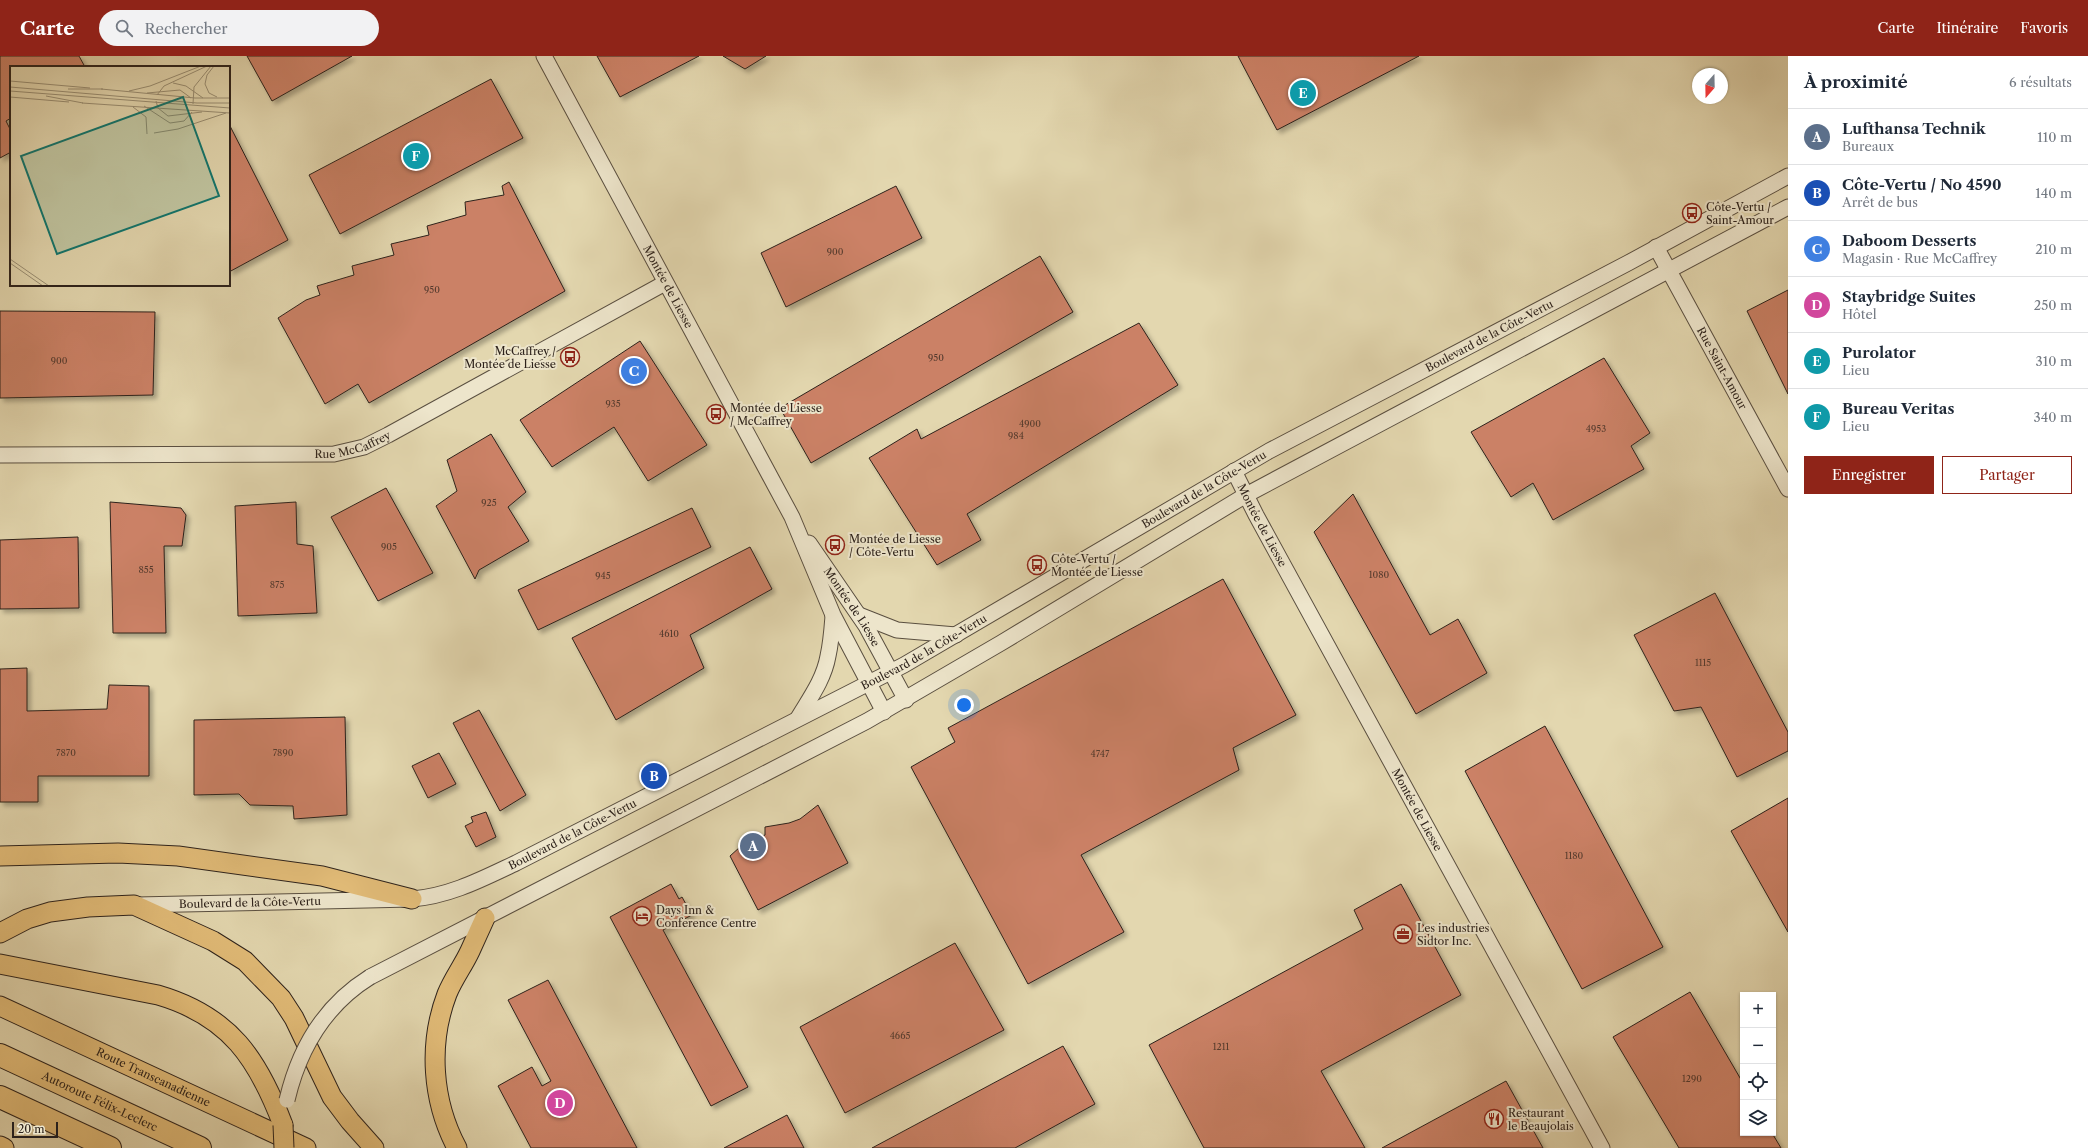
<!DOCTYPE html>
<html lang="fr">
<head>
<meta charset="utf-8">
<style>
  :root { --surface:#fff; --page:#f2f2f3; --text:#1f2937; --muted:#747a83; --line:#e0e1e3; --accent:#8f2418 }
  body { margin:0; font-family:"Libre Caslon Text",serif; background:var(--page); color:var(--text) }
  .controls { position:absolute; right:12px; bottom:12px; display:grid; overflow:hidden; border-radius:0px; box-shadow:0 1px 3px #0004 }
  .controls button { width:36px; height:36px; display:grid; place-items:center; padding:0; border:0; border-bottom:1px solid var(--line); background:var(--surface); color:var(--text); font:20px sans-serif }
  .compass { position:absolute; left:1692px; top:12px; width:36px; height:36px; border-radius:50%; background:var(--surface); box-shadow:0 1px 3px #0004; rotate:200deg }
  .scale { position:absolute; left:12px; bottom:10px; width:46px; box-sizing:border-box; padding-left:4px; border:2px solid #2d221b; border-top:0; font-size:11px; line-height:14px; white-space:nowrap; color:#2d221b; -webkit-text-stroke:3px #ede5cb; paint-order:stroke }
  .you { position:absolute; left:964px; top:649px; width:14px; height:14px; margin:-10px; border:3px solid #fff; border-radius:50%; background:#1a73e8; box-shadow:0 0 0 6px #1a73e833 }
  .badge { display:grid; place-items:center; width:26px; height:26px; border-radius:50%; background:var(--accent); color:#fff; font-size:13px; font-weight:700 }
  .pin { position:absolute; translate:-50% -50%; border:2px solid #fff; box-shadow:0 1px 4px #0006 }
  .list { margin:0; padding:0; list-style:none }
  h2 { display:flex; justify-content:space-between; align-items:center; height:52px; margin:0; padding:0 16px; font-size:17px }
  h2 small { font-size:13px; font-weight:400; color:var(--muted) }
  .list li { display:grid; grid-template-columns:26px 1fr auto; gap:12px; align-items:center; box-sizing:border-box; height:56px; padding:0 16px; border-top:1px solid var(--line) }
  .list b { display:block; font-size:15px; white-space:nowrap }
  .list p { margin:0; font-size:13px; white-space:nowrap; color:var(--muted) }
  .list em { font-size:13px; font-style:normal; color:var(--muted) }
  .actions { display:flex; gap:8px; padding:12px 16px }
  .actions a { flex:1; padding:9px 0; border:1px solid var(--accent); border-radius:0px; text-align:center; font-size:14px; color:var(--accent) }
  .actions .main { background:var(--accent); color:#fff }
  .icon { flex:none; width:22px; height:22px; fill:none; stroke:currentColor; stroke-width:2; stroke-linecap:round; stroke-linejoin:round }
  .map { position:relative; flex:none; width:1788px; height:1092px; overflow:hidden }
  header { display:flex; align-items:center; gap:24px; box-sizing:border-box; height:56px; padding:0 20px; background:var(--accent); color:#fff }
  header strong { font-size:19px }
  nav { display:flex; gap:22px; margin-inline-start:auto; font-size:14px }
  .search { width:280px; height:36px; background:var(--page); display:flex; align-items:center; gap:10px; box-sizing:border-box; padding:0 14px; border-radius:22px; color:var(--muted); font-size:15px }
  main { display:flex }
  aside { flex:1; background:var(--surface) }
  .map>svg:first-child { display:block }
  .building { fill:#cb8166; stroke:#2d221b; filter:url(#shadow) }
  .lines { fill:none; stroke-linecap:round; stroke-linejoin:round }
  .minor-casing { stroke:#5a4f40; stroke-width:17 }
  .major-casing { stroke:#2d221b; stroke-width:21 }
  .highway-casing { stroke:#2d221b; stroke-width:24 }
  .minor { stroke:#ede5cb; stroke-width:15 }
  .major { stroke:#e2bc78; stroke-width:19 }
  .highway { stroke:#e2bc78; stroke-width:22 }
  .minor-bridge-casing { stroke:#5a4f40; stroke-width:17; stroke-linecap:butt }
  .major-bridge-casing { stroke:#2d221b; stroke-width:21; stroke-linecap:butt }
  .minor-bridge { stroke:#ede5cb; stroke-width:15 }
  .major-bridge { stroke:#e2bc78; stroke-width:19 }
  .labels { text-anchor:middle; stroke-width:4; stroke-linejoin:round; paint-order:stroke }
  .number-label { font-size:9px; fill:#543a2e }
  .poi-label { font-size:11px; fill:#2d221b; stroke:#ede5cb; text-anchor:start }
  .street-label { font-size:11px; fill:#2d221b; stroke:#ede5cb }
  .inset-road { fill:none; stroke:#9a8f74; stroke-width:1 }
  .view { fill:#0f766e; fill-opacity:0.15; stroke:#0f766e; stroke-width:2 }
  .inset-edge { fill:none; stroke:#2d221b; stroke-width:2 }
</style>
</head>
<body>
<header>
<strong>Carte</strong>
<div class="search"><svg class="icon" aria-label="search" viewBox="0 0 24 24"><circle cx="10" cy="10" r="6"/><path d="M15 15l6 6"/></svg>Rechercher</div>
<nav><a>Carte</a><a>Itinéraire</a><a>Favoris</a></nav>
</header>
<main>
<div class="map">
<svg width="1788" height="1092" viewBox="0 0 1788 1092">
  <defs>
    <filter id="shadow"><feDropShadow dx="3.5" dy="3.5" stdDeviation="2" flood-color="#0004"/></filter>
  </defs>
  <rect width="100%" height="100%" fill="#e3d7af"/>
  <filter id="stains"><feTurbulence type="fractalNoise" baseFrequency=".005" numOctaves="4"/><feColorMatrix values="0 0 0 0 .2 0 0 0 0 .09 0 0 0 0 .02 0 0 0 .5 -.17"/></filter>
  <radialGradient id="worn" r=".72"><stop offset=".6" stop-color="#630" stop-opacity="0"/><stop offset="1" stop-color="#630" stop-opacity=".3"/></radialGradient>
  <g class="building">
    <path d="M0,0H79L85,11H11V62L6,65L11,75V96L0,102Z"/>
    <path d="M247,0H352L272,45Z"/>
    <path d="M597,0H699L620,41Z"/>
    <path d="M723,0H766L745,13Z"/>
    <path d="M1238,0H1419L1277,74Z"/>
    <path d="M491,23L523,82L340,178L309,119Z"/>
    <path d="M229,68L288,184L229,216Z"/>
    <path d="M509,126L565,235L369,347L358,328L325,348L278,262L306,244L320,239L317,230L354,219L352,210L394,199L391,188L429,179L427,170L466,159L465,146L504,139L502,130Z"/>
    <path d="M896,130L922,182L786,251L761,197Z"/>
    <path d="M1040,200L1073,256L811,407L780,352Z"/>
    <path d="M1788,234V338L1747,255Z"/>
    <path d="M0,255L155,256L153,339L0,342Z"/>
    <path d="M1139,267L1178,329L967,458L981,484L937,509L869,402L917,373L921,383Z"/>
    <path d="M640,285L707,389L648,425L614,371L552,411L520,364Z"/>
    <path d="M1604,302L1650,377L1631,390L1644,413L1553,464L1533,427L1511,441L1471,376Z"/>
    <path d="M491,378L526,436L508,451L529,485L479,514L475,523L436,450L457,435L447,404Z"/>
    <path d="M386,432L433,517L378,545L331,461Z"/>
    <path d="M1353,438L1430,579L1458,563L1487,617L1416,658L1314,476Z"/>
    <path d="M110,446L181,452L186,459L182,490H164L166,577H113Z"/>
    <path d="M296,446L297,488L313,490L317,557L238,560L235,450Z"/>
    <path d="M692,452L711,491L538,574L518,534Z"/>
    <path d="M78,481L79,552L0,553V484Z"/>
    <path d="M750,491L772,533L690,579L704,612L616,664L572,582Z"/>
    <path d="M1223,523L1296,659L1233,692L1239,714L1081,799L1124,876L1028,928L911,711L955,686L948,672Z"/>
    <path d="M1715,537L1788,676V695L1737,721L1701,651L1674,655L1634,579Z"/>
    <path d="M27,612V655L107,653L109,629L149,630V720H38V746H0V613Z"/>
    <path d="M479,654L526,739L500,755L453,667Z"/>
    <path d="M345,661L347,759L294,763L293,750L250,749L239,738L194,739V664Z"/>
    <path d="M1545,670L1663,891L1582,933L1465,715Z"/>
    <path d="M439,697L456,728L428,742L412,710Z"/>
    <path d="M1788,742V876L1731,775Z"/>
    <path d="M818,749L848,807L758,854L730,800L740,791L765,779V771L789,767L800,763Z"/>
    <path d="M486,756L496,781L476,791L465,770L473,766L471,761Z"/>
    <path d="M671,828L679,843L682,841L692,859L663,874L748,1031L711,1050L610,861Z"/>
    <path d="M1401,828L1461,939L1321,1015L1365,1092H1204L1149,989L1363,873L1354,854Z"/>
    <path d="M955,887L1004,974L845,1057L800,971Z"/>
    <path d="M548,924L637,1092H531L498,1030L532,1011L542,1030L551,1025L508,944Z"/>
    <path d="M1690,936L1743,1027V1077H1772L1781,1092H1679L1613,981Z"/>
    <path d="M1063,990L1095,1048L1015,1092H872Z"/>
    <path d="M1506,1025L1543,1092H1382Z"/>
    <path d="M787,1059L804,1092H724Z"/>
  </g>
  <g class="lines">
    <defs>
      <g id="minor">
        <path id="s1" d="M544,0L792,461L833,559L884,656"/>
        <path id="s2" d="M1656,191L1788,433"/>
        <path id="s3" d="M0,399L334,398L364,391L388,379L665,227"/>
        <path id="s4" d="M1234,415L1256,459L1602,1092"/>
        <path id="s5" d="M809,487L866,570L906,644"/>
        <path d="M859,559L897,574L956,579"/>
        <path d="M798,662C810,642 824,623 828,600C831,587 832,573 833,560"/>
        <path id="s6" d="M136,849L412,843C450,840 482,823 516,807L904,609L1269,395L1628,207L1788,120"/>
        <path d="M370,921L867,665L1001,587L1246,439L1788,151"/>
      </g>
      <g id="major">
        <path d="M0,800L118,797L178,800L322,820L412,843"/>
        <path d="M0,877L27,863L50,856L88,851L134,849L213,885L245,905L281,942L294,962L332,1041L350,1065L374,1092"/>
        <path d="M0,908L158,939C230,960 258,1003 283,1069"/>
        <path id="s7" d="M0,950L306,1092"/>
        <path d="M0,1090L4,1092"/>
        <path d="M457,1092C432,1045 428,988 447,938C453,923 463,910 470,895C475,884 480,873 485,862"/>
      </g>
      <g id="highway">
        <path id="s8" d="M0,999L200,1092"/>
        <path d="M0,1041L110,1092"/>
      </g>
    </defs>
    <use href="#minor" class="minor-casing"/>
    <use href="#major" class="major-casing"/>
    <use href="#highway" class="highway-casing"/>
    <use href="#minor" class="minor"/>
    <use href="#major" class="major"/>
    <use href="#highway" class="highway"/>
    <defs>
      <path id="minor-bridge" d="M287,1044C299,993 325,949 370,921"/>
      <path id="major-bridge" d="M283,1069L284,1092"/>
    </defs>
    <use href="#minor-bridge" class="minor-bridge-casing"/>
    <use href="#major-bridge" class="major-bridge-casing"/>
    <use href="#minor-bridge" class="minor-bridge"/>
    <use href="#major-bridge" class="major-bridge"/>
  </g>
  <defs>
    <symbol id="bus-ring" viewBox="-11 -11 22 22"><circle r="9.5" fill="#ede5cb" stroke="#8f2418" stroke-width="1.5"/><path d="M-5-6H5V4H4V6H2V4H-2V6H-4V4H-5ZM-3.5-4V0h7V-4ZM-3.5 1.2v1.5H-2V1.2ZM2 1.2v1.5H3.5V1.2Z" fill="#8f2418"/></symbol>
    <symbol id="hotel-ring" viewBox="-11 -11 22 22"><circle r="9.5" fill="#ede5cb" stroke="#8f2418" stroke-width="1.5"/><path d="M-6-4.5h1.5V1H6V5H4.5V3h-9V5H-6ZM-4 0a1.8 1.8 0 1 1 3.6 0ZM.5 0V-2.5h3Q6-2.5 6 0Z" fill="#8f2418"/></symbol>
    <symbol id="office-ring" viewBox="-11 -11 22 22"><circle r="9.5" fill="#ede5cb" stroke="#8f2418" stroke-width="1.5"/><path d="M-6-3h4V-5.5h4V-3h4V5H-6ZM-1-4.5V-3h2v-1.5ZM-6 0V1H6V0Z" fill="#8f2418"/></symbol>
    <symbol id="restaurant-ring" viewBox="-11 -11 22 22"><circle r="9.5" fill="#ede5cb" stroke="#8f2418" stroke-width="1.5"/><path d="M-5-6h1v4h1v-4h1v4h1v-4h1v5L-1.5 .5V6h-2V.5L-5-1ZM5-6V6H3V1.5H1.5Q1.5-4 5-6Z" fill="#8f2418"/></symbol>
  </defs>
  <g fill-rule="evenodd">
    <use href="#bus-ring" x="1681" y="146" width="22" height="22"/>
    <use href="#bus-ring" x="559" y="290" width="22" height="22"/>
    <use href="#bus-ring" x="705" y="347" width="22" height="22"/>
    <use href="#bus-ring" x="824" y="478" width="22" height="22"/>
    <use href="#bus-ring" x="1026" y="498" width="22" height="22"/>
    <use href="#hotel-ring" x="631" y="849" width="22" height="22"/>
    <use href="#office-ring" x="1392" y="867" width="22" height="22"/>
    <use href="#restaurant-ring" x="1483" y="1052" width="22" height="22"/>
  </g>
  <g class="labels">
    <g class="number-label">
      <text x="835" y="199">900</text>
      <text x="432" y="237">950</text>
      <text x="936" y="305">950</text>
      <text x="59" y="308">900</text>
      <text x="613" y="351">935</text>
      <text x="1030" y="371">4900</text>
      <text x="1596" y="376">4953</text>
      <text x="1016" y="383">984</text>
      <text x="489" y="450">925</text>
      <text x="389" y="494">905</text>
      <text x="146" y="517">855</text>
      <text x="1379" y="522">1080</text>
      <text x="603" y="523">945</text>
      <text x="277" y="532">875</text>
      <text x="669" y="581">4610</text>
      <text x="1703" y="610">1115</text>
      <text x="66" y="700">7870</text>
      <text x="283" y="700">7890</text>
      <text x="1100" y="701">4747</text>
      <text x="1574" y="803">1180</text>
      <text x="900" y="983">4665</text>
      <text x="1221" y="994">1211</text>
      <text x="1692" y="1026">1290</text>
    </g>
    <g class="poi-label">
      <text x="1706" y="155">Côte-Vertu /<tspan x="1706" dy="13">Saint-Amour</tspan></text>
      <text x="556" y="299" text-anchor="end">McCaffrey /<tspan x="556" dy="13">Montée de Liesse</tspan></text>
      <text x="730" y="356">Montée de Liesse<tspan x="730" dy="13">/ McCaffrey</tspan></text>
      <text x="849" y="487">Montée de Liesse<tspan x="849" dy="13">/ Côte-Vertu</tspan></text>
      <text x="1051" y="507">Côte-Vertu /<tspan x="1051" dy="13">Montée de Liesse</tspan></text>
      <text x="656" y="858">Days Inn &amp;<tspan x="656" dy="13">Conference Centre</tspan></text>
      <text x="1417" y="876">Les industries<tspan x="1417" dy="13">Sidtor Inc.</tspan></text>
      <text x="1508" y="1061">Restaurant<tspan x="1508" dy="13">le Beaujolais</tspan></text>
    </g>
    <g class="street-label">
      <text dy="4" stroke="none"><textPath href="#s1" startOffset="262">Montée de Liesse</textPath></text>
      <text dy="4" stroke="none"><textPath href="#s6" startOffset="1494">Boulevard de la Côte-Vertu</textPath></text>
      <text dy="4" stroke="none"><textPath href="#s2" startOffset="138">Rue Saint-Amour</textPath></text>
      <text dy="4" stroke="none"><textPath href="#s3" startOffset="354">Rue McCaffrey</textPath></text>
      <text dy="4" stroke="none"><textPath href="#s6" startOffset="1170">Boulevard de la Côte-Vertu</textPath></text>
      <text dy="4" stroke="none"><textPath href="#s4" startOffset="61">Montée de Liesse</textPath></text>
      <text dy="4" stroke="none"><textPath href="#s5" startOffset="77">Montée de Liesse</textPath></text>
      <text dy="4" stroke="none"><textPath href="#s6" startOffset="846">Boulevard de la Côte-Vertu</textPath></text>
      <text dy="4" stroke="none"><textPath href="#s4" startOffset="385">Montée de Liesse</textPath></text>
      <text dy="4" stroke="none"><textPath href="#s6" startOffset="450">Boulevard de la Côte-Vertu</textPath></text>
      <text dy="4" stroke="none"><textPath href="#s6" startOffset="114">Boulevard de la Côte-Vertu</textPath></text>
      <text dy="4" stroke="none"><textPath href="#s7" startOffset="169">Route Transcanadienne</textPath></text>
      <text dy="4" stroke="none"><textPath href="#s8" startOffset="110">Autoroute Félix-Leclerc</textPath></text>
    </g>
  </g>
  <g transform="translate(10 10)">
    <rect width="220" height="220" fill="#e3d7af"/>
    <path class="inset-road" d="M204,0L197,9L195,18L199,27L207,31M0,15L80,22M163,17L176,20L193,32M0,21L187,37H220M58,23H93M91,23L185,32H220M0,25L220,42M119,25L140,20L191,0M137,27L170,24L181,32M147,29L154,20L197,0M36,30L73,37M0,31L59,36M146,35L148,42L158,50L192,46M72,37L220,47M183,38L184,21L201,0M134,40L160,57L174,55L182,46M123,41L136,51L137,68M144,67L168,63L216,47M0,193L39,220M0,197L33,220"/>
    <path class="view" d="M173,31L209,130L47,188L11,90Z"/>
    <rect width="220" height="220" class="inset-edge"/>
  </g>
  <rect width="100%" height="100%" filter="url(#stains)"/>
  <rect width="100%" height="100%" fill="url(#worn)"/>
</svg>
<div class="controls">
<button>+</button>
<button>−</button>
<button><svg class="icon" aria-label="locate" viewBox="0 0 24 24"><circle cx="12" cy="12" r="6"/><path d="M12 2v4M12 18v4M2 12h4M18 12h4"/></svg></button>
<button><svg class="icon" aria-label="layers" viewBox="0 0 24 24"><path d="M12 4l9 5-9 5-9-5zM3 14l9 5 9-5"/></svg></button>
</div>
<svg class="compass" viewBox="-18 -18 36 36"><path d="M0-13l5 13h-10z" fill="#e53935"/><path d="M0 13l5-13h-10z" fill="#747a83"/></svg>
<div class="scale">20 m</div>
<div class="you"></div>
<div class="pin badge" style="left:753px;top:790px;background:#5c6f8a">A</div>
<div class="pin badge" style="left:654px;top:720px;background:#1a4fb4">B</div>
<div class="pin badge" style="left:634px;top:315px;background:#3f7fe0">C</div>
<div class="pin badge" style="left:560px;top:1047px;background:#d1479c">D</div>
<div class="pin badge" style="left:1303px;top:37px;background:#0f9aa8">E</div>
<div class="pin badge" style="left:416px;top:100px;background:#0f9aa8">F</div>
</div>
<aside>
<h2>À proximité<small>6 résultats</small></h2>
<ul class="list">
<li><span class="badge" style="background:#5c6f8a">A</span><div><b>Lufthansa Technik</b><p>Bureaux</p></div><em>110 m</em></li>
<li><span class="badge" style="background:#1a4fb4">B</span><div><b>Côte-Vertu / No 4590</b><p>Arrêt de bus</p></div><em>140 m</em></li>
<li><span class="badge" style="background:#3f7fe0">C</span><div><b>Daboom Desserts</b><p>Magasin · Rue McCaffrey</p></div><em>210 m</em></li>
<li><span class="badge" style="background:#d1479c">D</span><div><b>Staybridge Suites</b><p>Hôtel</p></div><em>250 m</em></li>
<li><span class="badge" style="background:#0f9aa8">E</span><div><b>Purolator</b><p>Lieu</p></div><em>310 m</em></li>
<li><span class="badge" style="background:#0f9aa8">F</span><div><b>Bureau Veritas</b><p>Lieu</p></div><em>340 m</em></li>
</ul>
<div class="actions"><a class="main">Enregistrer</a><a>Partager</a></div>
</aside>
</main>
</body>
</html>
